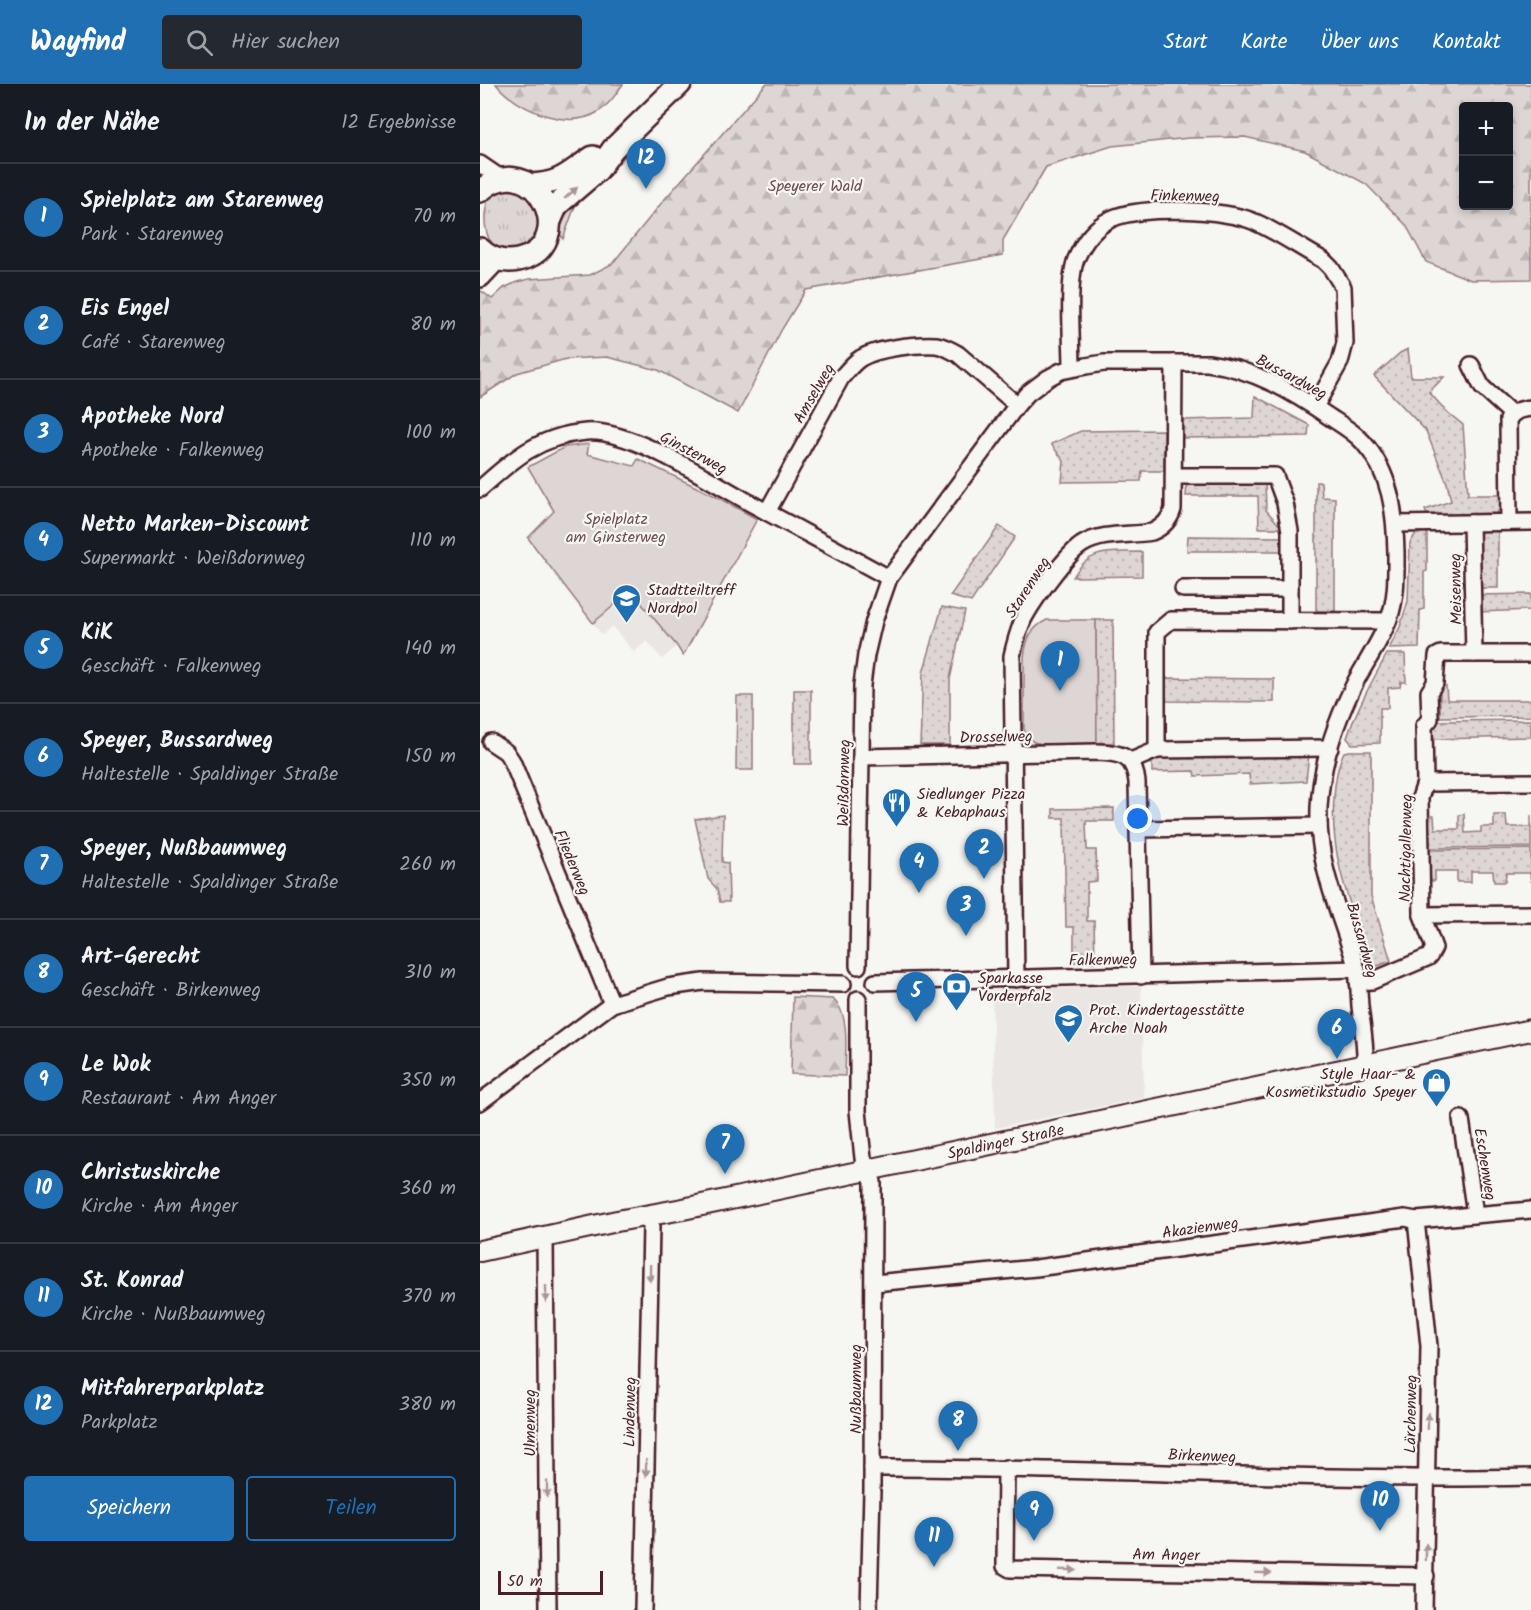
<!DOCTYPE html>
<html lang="de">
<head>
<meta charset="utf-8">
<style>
  :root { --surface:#171b24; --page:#242831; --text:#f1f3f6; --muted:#9ea1a6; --line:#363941; --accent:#1f6fb2 }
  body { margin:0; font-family:Kalam,sans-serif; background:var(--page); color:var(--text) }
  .controls { position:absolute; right:18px; top:18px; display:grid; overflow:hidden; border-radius:6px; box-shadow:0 3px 9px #0003 }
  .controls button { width:54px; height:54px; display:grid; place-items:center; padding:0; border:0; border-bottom:2px solid var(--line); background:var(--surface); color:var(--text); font:30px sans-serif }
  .scale { position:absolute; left:18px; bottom:15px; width:105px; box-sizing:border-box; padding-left:6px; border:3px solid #4a1f2b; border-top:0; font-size:16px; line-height:21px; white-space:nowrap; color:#4a1f2b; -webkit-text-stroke:4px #f6f6f2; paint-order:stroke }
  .you { position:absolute; left:658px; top:735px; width:21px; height:21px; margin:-15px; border:4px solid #fff; border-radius:50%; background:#1a73e8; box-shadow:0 0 0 9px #1a73e833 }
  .badge { display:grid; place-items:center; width:39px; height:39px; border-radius:50%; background:var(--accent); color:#fff; font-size:20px; font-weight:700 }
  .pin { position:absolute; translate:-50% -50px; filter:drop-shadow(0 2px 3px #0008) }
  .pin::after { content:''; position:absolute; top:32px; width:21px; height:18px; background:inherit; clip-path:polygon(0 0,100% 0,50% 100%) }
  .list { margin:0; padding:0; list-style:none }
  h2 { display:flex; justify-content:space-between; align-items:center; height:78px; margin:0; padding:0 24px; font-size:26px }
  h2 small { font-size:20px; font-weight:400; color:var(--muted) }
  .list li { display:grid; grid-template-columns:39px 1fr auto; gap:18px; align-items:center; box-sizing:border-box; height:108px; padding:0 24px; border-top:2px solid var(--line) }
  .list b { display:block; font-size:22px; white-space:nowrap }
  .list p { margin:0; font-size:20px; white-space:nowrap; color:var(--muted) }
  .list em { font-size:20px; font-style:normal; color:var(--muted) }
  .actions { display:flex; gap:12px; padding:18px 24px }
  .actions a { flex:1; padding:14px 0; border:2px solid var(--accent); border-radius:6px; text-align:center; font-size:21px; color:var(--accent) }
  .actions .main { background:var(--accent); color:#fff }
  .icon { flex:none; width:33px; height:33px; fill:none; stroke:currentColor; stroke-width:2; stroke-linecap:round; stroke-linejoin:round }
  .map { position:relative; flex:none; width:1051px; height:1526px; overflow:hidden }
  header { display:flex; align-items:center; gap:36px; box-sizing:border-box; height:84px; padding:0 30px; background:var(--accent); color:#fff }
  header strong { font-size:28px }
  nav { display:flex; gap:33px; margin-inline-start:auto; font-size:21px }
  .search { width:420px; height:54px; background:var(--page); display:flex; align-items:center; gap:15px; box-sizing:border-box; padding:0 21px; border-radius:6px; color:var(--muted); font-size:22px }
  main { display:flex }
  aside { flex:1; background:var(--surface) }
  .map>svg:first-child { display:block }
  .built { fill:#e9e6e3 }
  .grass { fill:url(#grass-tufts); stroke:#947a80; stroke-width:1.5 }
  .forest { fill:url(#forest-firs); stroke:#947a80; stroke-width:1.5; fill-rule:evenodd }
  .park { fill:#ddd6d5; stroke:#947a80; stroke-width:1.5 }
  .garden { fill:url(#garden-dots); stroke:#947a80; stroke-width:1.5 }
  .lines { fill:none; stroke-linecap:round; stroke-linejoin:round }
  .minor-casing { stroke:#4a1f2b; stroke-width:20 }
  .tertiary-casing { stroke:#4a1f2b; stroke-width:24 }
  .secondary-casing { stroke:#4a1f2b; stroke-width:26 }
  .minor { stroke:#f6f6f2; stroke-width:15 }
  .tertiary { stroke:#f6f6f2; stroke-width:20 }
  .secondary { stroke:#f6f6f2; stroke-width:21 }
  .oneway { fill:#a99598 }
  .labels { text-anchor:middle; stroke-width:4.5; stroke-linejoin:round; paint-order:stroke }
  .park-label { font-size:16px; fill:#6f4d56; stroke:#f6f6f2 }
  .street-label { font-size:16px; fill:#4a1f2b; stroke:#f6f6f2 }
  .poi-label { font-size:16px; fill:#4a1f2b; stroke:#f6f6f2; text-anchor:start }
</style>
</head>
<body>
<header>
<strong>Wayfind</strong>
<div class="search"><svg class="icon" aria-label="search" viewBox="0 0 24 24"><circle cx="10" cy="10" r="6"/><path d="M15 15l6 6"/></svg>Hier suchen</div>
<nav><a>Start</a><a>Karte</a><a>Über uns</a><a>Kontakt</a></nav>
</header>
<main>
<aside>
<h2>In der Nähe<small>12 Ergebnisse</small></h2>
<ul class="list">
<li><span class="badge">1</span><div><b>Spielplatz am Starenweg</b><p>Park · Starenweg</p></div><em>70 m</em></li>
<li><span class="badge">2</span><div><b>Eis Engel</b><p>Café · Starenweg</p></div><em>80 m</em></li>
<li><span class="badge">3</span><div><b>Apotheke Nord</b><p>Apotheke · Falkenweg</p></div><em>100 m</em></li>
<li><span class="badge">4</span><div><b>Netto Marken-Discount</b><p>Supermarkt · Weißdornweg</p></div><em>110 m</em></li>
<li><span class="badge">5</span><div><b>KiK</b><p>Geschäft · Falkenweg</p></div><em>140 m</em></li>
<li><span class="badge">6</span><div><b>Speyer, Bussardweg</b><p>Haltestelle · Spaldinger Straße</p></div><em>150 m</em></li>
<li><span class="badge">7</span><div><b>Speyer, Nußbaumweg</b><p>Haltestelle · Spaldinger Straße</p></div><em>260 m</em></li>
<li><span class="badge">8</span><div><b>Art-Gerecht</b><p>Geschäft · Birkenweg</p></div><em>310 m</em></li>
<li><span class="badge">9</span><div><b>Le Wok</b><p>Restaurant · Am Anger</p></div><em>350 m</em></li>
<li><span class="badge">10</span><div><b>Christuskirche</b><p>Kirche · Am Anger</p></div><em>360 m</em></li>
<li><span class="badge">11</span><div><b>St. Konrad</b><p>Kirche · Nußbaumweg</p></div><em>370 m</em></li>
<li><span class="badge">12</span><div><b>Mitfahrerparkplatz</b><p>Parkplatz</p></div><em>380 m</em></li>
</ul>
<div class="actions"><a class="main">Speichern</a><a>Teilen</a></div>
</aside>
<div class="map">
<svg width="1051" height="1526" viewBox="0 0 1051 1526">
  <defs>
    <pattern id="grass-tufts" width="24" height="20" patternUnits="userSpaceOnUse" patternTransform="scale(1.5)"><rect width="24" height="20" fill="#ddd6d5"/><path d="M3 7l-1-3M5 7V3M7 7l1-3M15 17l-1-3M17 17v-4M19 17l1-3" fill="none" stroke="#bfb7b7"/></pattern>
    <pattern id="forest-firs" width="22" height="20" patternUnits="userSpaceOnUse" patternTransform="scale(1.5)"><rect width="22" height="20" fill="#ddd6d5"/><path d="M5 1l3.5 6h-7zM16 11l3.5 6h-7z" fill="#bfb7b7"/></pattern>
    <pattern id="garden-dots" width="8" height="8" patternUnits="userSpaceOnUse" patternTransform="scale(1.5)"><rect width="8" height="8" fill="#ddd6d5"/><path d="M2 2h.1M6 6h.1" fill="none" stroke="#bfb7b7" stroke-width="1.8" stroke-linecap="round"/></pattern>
  </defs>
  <rect width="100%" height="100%" fill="#f6f6f2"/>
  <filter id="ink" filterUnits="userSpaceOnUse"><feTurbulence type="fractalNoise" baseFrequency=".0167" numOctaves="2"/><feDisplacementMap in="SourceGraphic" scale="12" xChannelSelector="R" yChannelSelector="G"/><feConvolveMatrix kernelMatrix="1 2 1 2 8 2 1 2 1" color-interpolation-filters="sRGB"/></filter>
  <g filter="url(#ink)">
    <g class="built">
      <path d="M151,507L197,562L182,575L167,557L154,568L132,542L122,551L113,539Z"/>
      <path d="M661,902L664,1014L515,1044L512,906Z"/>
    </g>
    <g class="grass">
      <path d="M153,62L154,63L95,122L83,155L77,145L89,117Z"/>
      <path d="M42,104L64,134L52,161C45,163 36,168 30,168C0,169 0,120 14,106C21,103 34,105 42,104Z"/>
    </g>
    <g class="forest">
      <path d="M16,0H143C136,10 129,21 118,28C88,47 36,25 16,0Z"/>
      <path d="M286,0H1051V195L991,196L946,178L926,141L886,100L825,67L765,53L709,54L632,62L566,83L523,156V171L326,206L302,245L258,329L178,286L127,273L86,275L37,289L0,313V206L12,215L24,204L37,198L49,195L110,191L132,180L184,116ZM984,22H1028V122H984Z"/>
      <path d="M313,913L353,915C371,930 365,970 365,992L311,990Z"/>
    </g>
    <g class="park">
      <path d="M109,360L107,370L154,382L158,375L233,411L277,435L203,572L197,562L151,507L113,539L48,454L74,427L48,383L85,363Z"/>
      <path d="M567,536H616L617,659C602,659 563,664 552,657C548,654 546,650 544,645V574C546,556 550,544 567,536Z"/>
    </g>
    <g class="garden">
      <path d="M928,265L931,293H964L949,308L967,328L983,341L988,411H1022C1022,419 1021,426 1014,431H947L945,426L971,417L967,399L946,347L894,292L920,269Z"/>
      <path d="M775,312L829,341L828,352L703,354V336L774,334Z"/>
      <path d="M684,346V387H662L661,397L582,398L584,377L571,360L601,347Z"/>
      <path d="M785,397L786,426L802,444H779L778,412H706L707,399Z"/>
      <path d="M836,398H841L842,413L855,414V527H836Z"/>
      <path d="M519,442L535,453L491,518L470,512Z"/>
      <path d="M1018,444V504H998V450L1000,446Z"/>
      <path d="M947,447V487L944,488V525L940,526L939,564L909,565L920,543L928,517L930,459L935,451Z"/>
      <path d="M708,452L803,453V467H707Z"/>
      <path d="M662,468V492L593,493C610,463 631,469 662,468Z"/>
      <path d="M1051,510V526L997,528L998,511Z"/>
      <path d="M462,523L485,527L470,595V661H440L443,589Z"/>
      <path d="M616,536H633L634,659H617Z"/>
      <path d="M907,570H925L926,598H921L920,603L908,604V624H900V659L872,660L867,654C877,624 892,597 907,570Z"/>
      <path d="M683,594L794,595V618L683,617Z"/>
      <path d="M963,602H966L967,616H1051V632L960,633V606Z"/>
      <rect x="314" y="606" width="17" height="74"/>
      <path d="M257,612H273V686H256Z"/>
      <path d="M1051,636V653L951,655V644L959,637Z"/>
      <path d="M870,667H891V812L911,877L892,884C873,826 849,776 854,713C855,698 857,682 864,668Z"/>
      <path d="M829,669L826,697L770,700L769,690L715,692L714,687L672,688V677L681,672Z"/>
      <path d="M634,724V737H606L607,766H616L617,797L607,798V837H614L615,878H594V843H586L584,734H573V725Z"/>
      <path d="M984,730L985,749L1001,748V743H1014V731H1026L1027,743H1051V731V763L948,764V732H954L955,745H979V731Z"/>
      <path d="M243,731L242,778L248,779L249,818H240L237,805L228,795L215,735Z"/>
      <path d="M1051,765V798L1050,789H1026L1025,798H1014L1013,787H991V798H977V787H955V797H949L948,766Z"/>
    </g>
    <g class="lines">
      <defs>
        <g id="minor">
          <path d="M0,80L22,95"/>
          <path d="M991,281L1002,303L1032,330"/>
          <path d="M592,284C592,256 587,199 596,175C603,159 615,143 631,135C659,121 747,125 775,138C798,148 821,164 843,176L851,184L863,203L865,259L860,278L835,323"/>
          <path d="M694,392H795L805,419L810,447V537"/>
          <path d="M0,405C33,375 59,352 106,348C150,344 232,398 272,420C318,445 364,469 409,494"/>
          <path d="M287,428L361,294C367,287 373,279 381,274C398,264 436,260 456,261C464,262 471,266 478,270L537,321"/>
          <path d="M1029,438L1028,336C1033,327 1041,325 1051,324"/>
          <path d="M915,440L1051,438"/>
          <path d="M703,505H810"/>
          <path d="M994,570H1051"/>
          <path d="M11,658L26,668L32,677L132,920"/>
          <path d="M677,666V548L691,536L908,537"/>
          <path d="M381,673L617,668C641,669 654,671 657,698L661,892"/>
          <path d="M651,677L677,666L850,664"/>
          <path d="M945,699L1051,698"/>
          <path d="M658,745L839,742"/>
          <path d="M942,831L1051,830"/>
          <path d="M378,882L382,601L386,571L394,537L409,494L537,321L548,309L568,294L581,287L606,282L624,279H728C774,285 813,308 851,334C862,341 874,348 883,358C911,389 915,428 916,468C916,491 917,513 909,535C901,556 888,575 877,595C857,634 841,679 839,724C837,785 860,826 876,882C879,895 879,909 880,922C882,941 886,961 885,981"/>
          <path d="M536,895L532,572C535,559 538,548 543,536C552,518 587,469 603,460C624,448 649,452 672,448C683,443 690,436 693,425L694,279"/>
          <path d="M395,898L877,885"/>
          <path d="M878,898L892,897L949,873L954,864L942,831L940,714L945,699L944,642L950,635L949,608L955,599L957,572L961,570H994L991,439"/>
          <path d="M378,915V1027L383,1074L393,1098V1110L392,1406L389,1526"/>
          <path d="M0,1018L132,920L188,903L223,898L363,900"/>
          <path d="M981,1035L995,1130"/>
          <path d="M936,1136L949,1262L944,1526"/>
          <path d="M65,1152L68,1526"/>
          <path d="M394,1199L556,1184L925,1134L936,1136L1051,1126"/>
          <path d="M392,1384C612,1383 831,1398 1051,1393"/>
          <path d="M526,1384L525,1479V1482L530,1485L946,1492"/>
          <path d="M163,1526L171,1143L169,1131"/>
        </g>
        <g id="tertiary">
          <path id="s1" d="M0,1167L137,1137L203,1125L1051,946"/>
        </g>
        <g id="secondary">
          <path d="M50,101C82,100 88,89 113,73"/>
          <path d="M0,107C55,59 103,162 38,176C24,179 10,175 0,165"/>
          <path d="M70,137L77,121L118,86L133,65L200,0"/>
          <path d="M0,192L16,175"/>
        </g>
      </defs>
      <use href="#minor" class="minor-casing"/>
      <use href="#tertiary" class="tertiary-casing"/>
      <use href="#secondary" class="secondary-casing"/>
      <use href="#minor" class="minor"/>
      <use href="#tertiary" class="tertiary"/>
      <use href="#secondary" class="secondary"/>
    </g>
    <defs><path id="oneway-solid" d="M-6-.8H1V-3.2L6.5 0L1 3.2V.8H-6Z" transform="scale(1.5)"/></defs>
    <g class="oneway">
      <use href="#oneway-solid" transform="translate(91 109) rotate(-41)"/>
      <use href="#oneway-solid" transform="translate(170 1189) rotate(91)"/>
      <use href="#oneway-solid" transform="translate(66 1210) rotate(90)"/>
      <use href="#oneway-solid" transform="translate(948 1337) rotate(-89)"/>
      <use href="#oneway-solid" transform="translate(166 1384) rotate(91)"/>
      <use href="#oneway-solid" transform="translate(67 1405) rotate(90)"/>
      <use href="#oneway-solid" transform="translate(946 1468) rotate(-89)"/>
      <use href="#oneway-solid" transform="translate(588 1486) rotate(1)"/>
      <use href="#oneway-solid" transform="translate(783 1489) rotate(1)"/>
    </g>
  </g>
  <defs>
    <symbol id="school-pin" viewBox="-11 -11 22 30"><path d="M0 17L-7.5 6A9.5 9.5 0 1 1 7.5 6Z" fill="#1f6fb2" stroke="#f6f6f2"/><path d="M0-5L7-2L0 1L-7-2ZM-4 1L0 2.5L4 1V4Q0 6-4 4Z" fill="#fff"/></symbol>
    <symbol id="restaurant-pin" viewBox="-11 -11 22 30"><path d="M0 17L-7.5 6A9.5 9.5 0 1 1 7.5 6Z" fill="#1f6fb2" stroke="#f6f6f2"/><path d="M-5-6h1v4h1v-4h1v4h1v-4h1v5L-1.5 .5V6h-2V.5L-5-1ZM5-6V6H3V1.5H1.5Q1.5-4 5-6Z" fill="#fff"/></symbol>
    <symbol id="bank-pin" viewBox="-11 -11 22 30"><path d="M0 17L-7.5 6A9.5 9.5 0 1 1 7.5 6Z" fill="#1f6fb2" stroke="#f6f6f2"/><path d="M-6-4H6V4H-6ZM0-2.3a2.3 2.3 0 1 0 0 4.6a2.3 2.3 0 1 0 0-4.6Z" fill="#fff"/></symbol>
    <symbol id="shop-pin" viewBox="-11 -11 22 30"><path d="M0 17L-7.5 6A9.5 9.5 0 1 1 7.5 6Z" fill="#1f6fb2" stroke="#f6f6f2"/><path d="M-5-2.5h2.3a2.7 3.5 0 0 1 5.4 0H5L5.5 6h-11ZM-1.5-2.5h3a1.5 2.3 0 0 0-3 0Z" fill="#fff"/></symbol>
  </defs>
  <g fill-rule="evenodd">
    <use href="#school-pin" x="130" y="498" width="33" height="45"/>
    <use href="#restaurant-pin" x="400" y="702" width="33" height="45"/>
    <use href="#bank-pin" x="460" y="886" width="33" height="45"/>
    <use href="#school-pin" x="572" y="918" width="33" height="45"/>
    <use href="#shop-pin" x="940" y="982" width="33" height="45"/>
  </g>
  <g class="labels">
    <g class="park-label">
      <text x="335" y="107">Speyerer Wald</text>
      <text x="136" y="440">Spielplatz<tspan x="136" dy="18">am Ginsterweg</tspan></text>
    </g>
    <g class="street-label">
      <text transform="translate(705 111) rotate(1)" y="6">Finkenweg</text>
      <text transform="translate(812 292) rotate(28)" y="6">Bussardweg</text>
      <text transform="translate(333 309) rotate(-60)" y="6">Amselweg</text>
      <text transform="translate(214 368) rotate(28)" y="6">Ginsterweg</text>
      <text transform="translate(547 503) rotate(-57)" y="6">Starenweg</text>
      <text transform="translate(975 505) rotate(-91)" y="6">Meisenweg</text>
      <text transform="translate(516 652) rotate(-1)" y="6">Drosselweg</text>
      <text transform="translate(363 699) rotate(-89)" y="6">Weißdornweg</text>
      <text transform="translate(925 764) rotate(-89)" y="6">Nachtigallenweg</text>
      <text transform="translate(93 778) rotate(67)" y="6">Fliederweg</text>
      <text transform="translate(883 856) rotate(74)" y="6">Bussardweg</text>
      <text transform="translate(623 875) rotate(-1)" y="6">Falkenweg</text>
      <text dy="6" stroke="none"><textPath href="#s1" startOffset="537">Spaldinger Straße</textPath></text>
      <text transform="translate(1006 1080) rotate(81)" y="6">Eschenweg</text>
      <text transform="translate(720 1143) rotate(-8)" y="6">Akazienweg</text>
      <text transform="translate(375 1305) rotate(-90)" y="6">Nußbaumweg</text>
      <text transform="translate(149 1328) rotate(-89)" y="6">Lindenweg</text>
      <text transform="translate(930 1330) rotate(-89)" y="6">Lärchenweg</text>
      <text transform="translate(49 1339) rotate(-90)" y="6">Ulmenweg</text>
      <text transform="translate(722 1371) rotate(2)" y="6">Birkenweg</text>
      <text transform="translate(686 1470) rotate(1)" y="6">Am Anger</text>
    </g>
    <g class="poi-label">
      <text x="167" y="511">Stadtteiltreff<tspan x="167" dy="18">Nordpol</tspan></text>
      <text x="437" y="715">Siedlunger Pizza<tspan x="437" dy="18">&amp; Kebaphaus</tspan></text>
      <text x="498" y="899">Sparkasse<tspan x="498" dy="18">Vorderpfalz</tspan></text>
      <text x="609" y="931">Prot. Kindertagesstätte<tspan x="609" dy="18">Arche Noah</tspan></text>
      <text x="936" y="995" text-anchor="end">Style Haar- &amp;<tspan x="936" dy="18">Kosmetikstudio Speyer</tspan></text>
    </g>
  </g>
</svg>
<div class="controls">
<button>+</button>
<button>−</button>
</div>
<div class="scale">50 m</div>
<div class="you"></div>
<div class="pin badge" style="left:580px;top:607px">1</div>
<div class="pin badge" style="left:504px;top:795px">2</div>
<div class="pin badge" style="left:486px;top:852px">3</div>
<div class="pin badge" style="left:439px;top:809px">4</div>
<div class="pin badge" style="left:436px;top:938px">5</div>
<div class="pin badge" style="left:857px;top:975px">6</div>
<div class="pin badge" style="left:245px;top:1090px">7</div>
<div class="pin badge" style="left:478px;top:1367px">8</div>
<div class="pin badge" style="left:554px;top:1457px">9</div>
<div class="pin badge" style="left:900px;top:1447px">10</div>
<div class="pin badge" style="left:454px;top:1483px">11</div>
<div class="pin badge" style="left:166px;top:105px">12</div>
</div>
</main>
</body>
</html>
